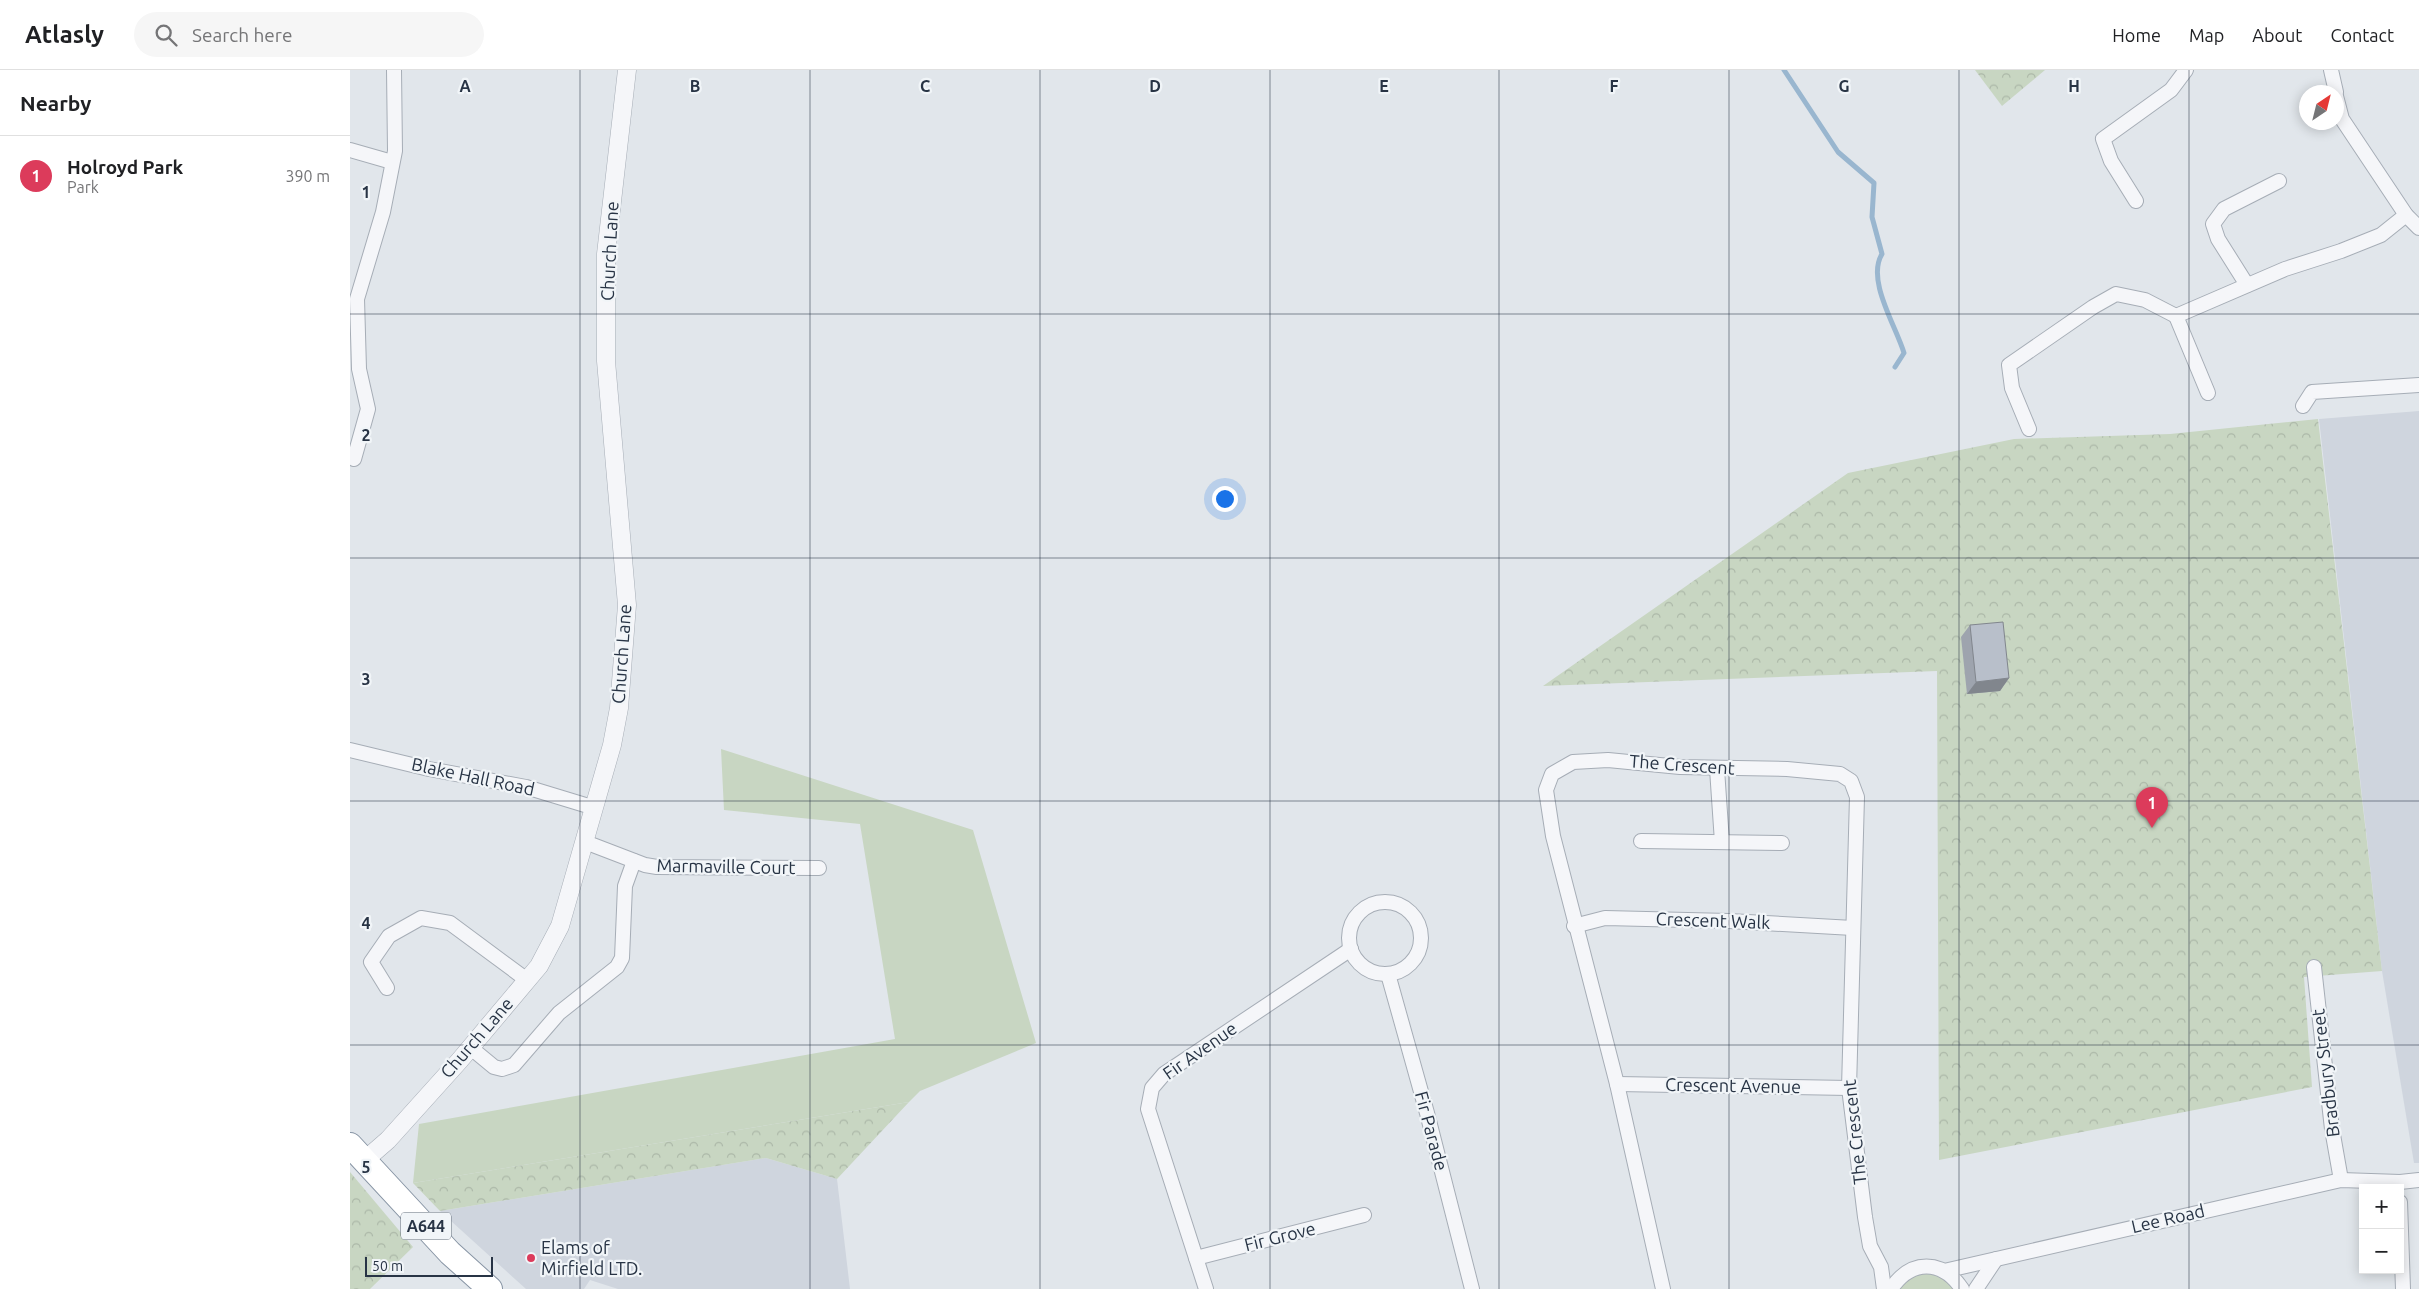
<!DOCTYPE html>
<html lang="en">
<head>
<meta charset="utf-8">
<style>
  :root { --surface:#fff; --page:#f6f6f6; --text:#202124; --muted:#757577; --line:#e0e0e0; --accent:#dc3b5b }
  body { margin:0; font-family:Ubuntu,sans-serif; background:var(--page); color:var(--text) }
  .controls { position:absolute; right:15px; bottom:15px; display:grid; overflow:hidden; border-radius:0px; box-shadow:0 2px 12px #0003 }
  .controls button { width:45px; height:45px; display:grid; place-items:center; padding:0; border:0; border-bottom:1px solid var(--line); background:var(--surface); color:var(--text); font:25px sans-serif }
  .compass { position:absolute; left:1949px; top:15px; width:45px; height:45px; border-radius:50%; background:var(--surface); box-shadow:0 2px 12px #0003; rotate:35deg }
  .scale { position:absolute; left:15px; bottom:12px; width:128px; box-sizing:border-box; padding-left:5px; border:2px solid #283445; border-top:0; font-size:14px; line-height:18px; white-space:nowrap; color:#283445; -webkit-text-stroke:4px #f1f5f8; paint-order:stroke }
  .you { position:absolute; left:874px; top:428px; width:18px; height:18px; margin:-12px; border:4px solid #fff; border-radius:50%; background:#1a73e8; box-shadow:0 0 0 8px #1a73e833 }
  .badge { display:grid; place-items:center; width:32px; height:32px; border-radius:50%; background:var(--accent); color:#fff; font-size:16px; font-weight:700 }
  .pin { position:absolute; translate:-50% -41px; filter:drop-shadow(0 1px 2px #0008) }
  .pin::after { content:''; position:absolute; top:26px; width:18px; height:15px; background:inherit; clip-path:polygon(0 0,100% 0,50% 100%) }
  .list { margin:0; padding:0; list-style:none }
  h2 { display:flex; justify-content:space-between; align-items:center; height:65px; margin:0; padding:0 20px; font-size:21px }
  h2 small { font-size:16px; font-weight:400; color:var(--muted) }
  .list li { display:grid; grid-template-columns:32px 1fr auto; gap:15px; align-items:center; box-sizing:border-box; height:80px; padding:0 20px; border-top:1px solid var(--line) }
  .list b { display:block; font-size:19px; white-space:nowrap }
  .list p { margin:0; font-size:16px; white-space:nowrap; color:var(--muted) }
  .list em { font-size:16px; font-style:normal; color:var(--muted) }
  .icon { flex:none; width:28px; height:28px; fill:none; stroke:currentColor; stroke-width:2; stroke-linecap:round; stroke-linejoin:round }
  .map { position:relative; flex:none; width:2069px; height:1219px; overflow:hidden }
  header { display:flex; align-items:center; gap:30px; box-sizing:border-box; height:70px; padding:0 25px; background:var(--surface); border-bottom:1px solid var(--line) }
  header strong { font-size:24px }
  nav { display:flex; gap:28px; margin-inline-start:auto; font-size:18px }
  .search { width:350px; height:45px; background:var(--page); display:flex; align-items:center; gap:12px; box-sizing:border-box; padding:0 18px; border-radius:28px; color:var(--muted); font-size:19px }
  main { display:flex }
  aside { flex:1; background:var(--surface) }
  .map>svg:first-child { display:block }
  .built { fill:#cfd5de }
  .grass { fill:#c8d6c2 }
  .forest { fill:url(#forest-crowns) }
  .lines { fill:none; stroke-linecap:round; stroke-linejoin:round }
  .stream { stroke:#99b6cf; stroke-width:5 }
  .minor-casing { stroke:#a6adb6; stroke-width:16 }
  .tertiary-casing { stroke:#a6adb6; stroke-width:19 }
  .trunk-casing { stroke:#8794a4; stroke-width:26 }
  .minor { stroke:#f5f6f9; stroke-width:14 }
  .tertiary { stroke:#f5f6f9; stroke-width:18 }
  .trunk { stroke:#fff; stroke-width:24 }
  .wall { fill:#9ea4ae }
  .shaded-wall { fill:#81868d }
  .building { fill:#b8bfca; stroke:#81868d }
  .grid { fill:none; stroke:#283445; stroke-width:1; stroke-opacity:0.55 }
  .poi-dot { fill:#dc3b5b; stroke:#f1f5f8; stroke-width:2 }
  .labels { text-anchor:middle; stroke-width:4.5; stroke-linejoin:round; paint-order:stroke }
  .shield { fill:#f1f5f8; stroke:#646e7b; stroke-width:1 }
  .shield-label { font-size:16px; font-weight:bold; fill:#283445 }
  .street-label { font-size:18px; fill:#283445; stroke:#f1f5f8 }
  .poi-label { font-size:18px; fill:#283445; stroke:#f1f5f8; text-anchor:start }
  .grid-label { font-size:16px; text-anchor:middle; font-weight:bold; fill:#283445; stroke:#f1f5f8; stroke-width:4.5; stroke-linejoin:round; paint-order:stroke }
</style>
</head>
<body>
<header>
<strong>Atlasly</strong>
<div class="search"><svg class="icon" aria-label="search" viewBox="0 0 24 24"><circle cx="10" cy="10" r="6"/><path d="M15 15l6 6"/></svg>Search here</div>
<nav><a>Home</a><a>Map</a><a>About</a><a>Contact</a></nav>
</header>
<main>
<aside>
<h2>Nearby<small></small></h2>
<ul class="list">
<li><span class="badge">1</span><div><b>Holroyd Park</b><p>Park</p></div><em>390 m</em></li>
</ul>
</aside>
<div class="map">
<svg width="2069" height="1219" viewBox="0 0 2069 1219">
  <defs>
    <pattern id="forest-crowns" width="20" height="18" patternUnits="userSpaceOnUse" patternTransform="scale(1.25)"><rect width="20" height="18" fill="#c8d6c2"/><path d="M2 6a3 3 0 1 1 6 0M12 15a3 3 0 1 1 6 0" fill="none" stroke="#acb8a8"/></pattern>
  </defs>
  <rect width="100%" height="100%" fill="#e1e6eb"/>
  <g class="built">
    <path d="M2069,341V1093H2064L2032,901L1969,349Z"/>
    <path d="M416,1088L487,1109L500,1219H268L240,1210L234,1219H176L90,1141Z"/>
  </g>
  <g class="grass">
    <path d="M371,679L623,760L686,973L570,1021L559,1032L63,1113L69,1054L545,969L510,754L374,740Z"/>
    <path d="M1582,1197L1612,1219H1541L1548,1209Z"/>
  </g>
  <g class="forest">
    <path d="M1625,0H1695L1652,36Z"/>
    <path d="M1968,349L2032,901L1954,907L1962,1017L1589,1090L1587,601L1193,616L1498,403L1664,369L1820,364Z"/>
    <path d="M559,1032L487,1109L416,1088L90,1141L63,1113Z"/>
    <path d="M0,1102L63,1177L20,1219H0Z"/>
  </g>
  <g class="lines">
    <path class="stream" d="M1434,0L1488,82L1524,113L1522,147L1532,184C1516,210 1546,256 1554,283L1545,297"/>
    <defs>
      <g id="minor">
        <path d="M1981,0L1986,22"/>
        <path d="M1986,26L1992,49L2056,145L2069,158"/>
        <path d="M0,80L42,92"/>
        <path d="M1786,131L1761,91L1753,69L1821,20L1836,0"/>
        <path d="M1897,215L1868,169L1863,154L1874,139L1929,111"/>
        <path d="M1826,246L1935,199L1991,181L2031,165L2056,145"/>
        <path d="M1826,246L1858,323"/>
        <path d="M1953,336L1962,322L2069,315"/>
        <path d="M1679,359L1662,318L1659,295L1743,237L1766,224L1795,230L1826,246"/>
        <path d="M4,389L18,339L9,299L7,229L33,142L45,81L44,0"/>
        <path d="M0,680L79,699L176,717L245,738"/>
        <path d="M1367,699L1372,772"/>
        <path d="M1291,771L1432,773"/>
        <path d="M235,772L295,795L307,797L469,798"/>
        <circle cx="1035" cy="868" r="36"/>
        <path d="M1224,856L1255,848L1379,851L1503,858"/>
        <path d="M1964,897L1982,1059L1991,1110"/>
        <path d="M1038,904L1077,1043L1122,1219"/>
        <path d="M37,918L21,892L39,866L71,848L100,853L177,910"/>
        <path d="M121,978L144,997L152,999L164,995L209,943L267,897L272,888L275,816L284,791"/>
        <path d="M1267,1014L1499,1018"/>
        <path d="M2050,1132L2053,1219"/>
        <path d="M846,1188L1014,1145"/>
        <path d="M1594,1201L1991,1110L2050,1112L2069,1110"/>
        <path d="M856,1219L798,1039L802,1018L814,1004L1001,879"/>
        <path d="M1313,1219L1267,1014L1203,766L1196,720L1202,704L1223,692L1258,690L1330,697L1437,699L1490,704L1501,711L1507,727L1499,1018L1515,1147L1520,1176L1531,1197L1534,1219"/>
        <path d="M1541,1219C1561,1189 1592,1189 1612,1219"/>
        <path d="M1626,1219L1646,1189"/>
      </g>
      <path id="tertiary" d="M15,1090L38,1070L110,990L189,896L210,856L262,675L269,638L277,535L256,291V184L277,0"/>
      <path id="trunk" d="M0,1075L100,1183L140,1219"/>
    </defs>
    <use href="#minor" class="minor-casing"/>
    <use href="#tertiary" class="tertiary-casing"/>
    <use href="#trunk" class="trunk-casing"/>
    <use href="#minor" class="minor"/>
    <use href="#tertiary" class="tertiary"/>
    <use href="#trunk" class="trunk"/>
  </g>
  <path class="wall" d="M1620,555L1659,608L1650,621L1617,624L1611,567Z"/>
  <path class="shaded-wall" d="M1659,608L1650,621L1617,624L1626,612Z"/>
  <path class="building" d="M1653,552L1659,608L1626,612L1620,555Z"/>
  <path class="grid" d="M230,0V1219M460,0V1219M690,0V1219M920,0V1219M1149,0V1219M1379,0V1219M1609,0V1219M1839,0V1219M0,244H2069M0,488H2069M0,731H2069M0,975H2069"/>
  <circle class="poi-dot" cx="181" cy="1188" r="5"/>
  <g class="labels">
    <rect class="shield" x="51" y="1142.5" width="50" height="27" rx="4"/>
    <g class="shield-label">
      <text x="76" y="1162">A644</text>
    </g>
    <g class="street-label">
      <text transform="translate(260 181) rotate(-87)" y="6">Church Lane</text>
      <text transform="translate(272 584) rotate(-86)" y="6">Church Lane</text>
      <text transform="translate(1332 695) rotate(4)" y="6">The Crescent</text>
      <text transform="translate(123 707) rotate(12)" y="6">Blake Hall Road</text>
      <text transform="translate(376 797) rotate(1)" y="6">Marmaville Court</text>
      <text transform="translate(1363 851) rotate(2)" y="6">Crescent Walk</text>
      <text transform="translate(127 968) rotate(-49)" y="6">Church Lane</text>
      <text transform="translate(850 981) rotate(-35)" y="6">Fir Avenue</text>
      <text transform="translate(1976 1003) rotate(-97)" y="6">Bradbury Street</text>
      <text transform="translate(1383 1016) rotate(1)" y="6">Crescent Avenue</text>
      <text transform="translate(1081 1061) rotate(75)" y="6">Fir Parade</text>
      <text transform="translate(1505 1062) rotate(-96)" y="6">The Crescent</text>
      <text transform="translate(1818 1149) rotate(-13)" y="6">Lee Road</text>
      <text transform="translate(930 1167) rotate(-14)" y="6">Fir Grove</text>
    </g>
    <g class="poi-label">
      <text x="191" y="1184">Elams of<tspan x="191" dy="21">Mirfield LTD.</tspan></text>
    </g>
  </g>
  <g class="grid-label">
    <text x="115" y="22">A</text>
    <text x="345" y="22">B</text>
    <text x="575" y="22">C</text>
    <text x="805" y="22">D</text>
    <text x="1034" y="22">E</text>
    <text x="1264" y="22">F</text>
    <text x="1494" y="22">G</text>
    <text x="1724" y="22">H</text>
    <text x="16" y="128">1</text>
    <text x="16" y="371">2</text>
    <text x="16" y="615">3</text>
    <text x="16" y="859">4</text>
    <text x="16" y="1103">5</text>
  </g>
</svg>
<div class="controls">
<button>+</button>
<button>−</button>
</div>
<svg class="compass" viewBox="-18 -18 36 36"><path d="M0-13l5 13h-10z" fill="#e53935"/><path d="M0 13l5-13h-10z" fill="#757577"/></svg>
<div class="scale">50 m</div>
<div class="you"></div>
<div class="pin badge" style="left:1802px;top:758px">1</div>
</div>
</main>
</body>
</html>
